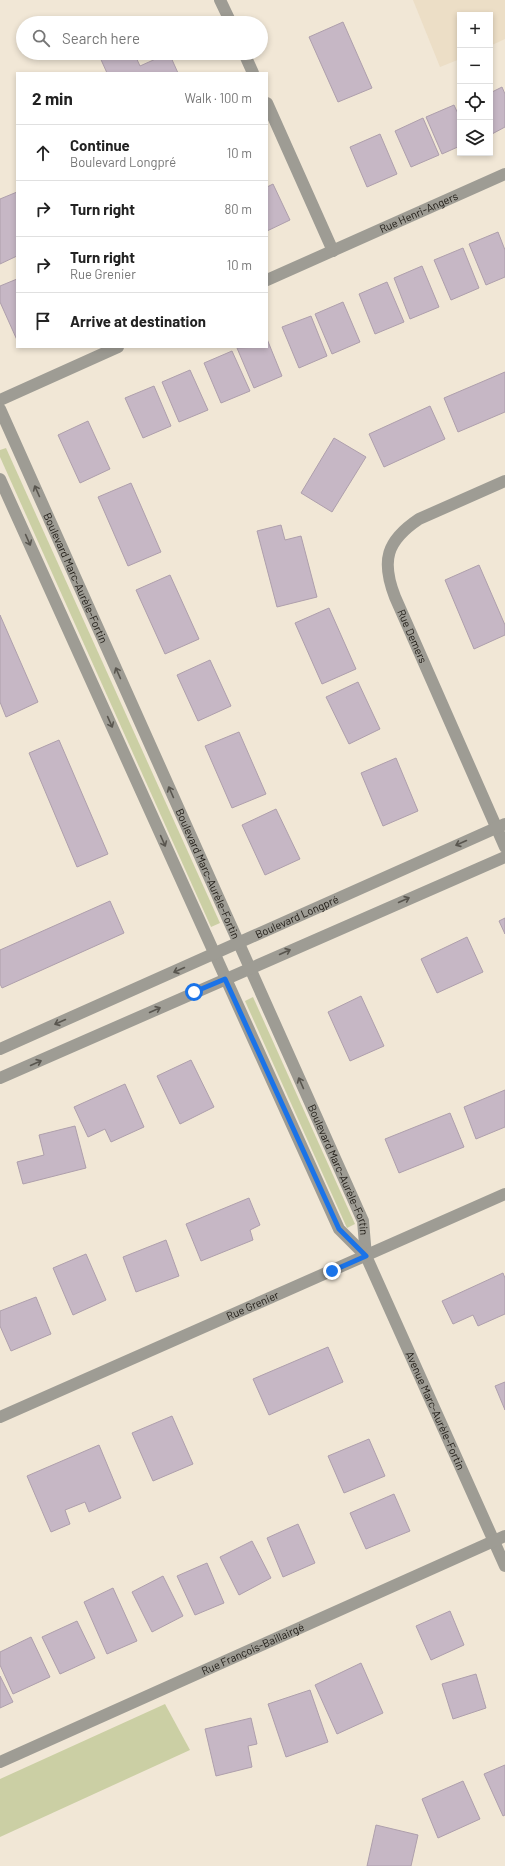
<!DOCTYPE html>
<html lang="en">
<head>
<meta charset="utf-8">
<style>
  :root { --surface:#fff; --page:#f2f2f2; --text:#222; --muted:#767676; --line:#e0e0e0 }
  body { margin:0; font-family:Barlow,sans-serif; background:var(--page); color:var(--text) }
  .controls { position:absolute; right:12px; top:12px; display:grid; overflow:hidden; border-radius:0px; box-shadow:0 2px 6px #0003 }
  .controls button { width:36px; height:36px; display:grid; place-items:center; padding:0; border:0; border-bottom:1px solid var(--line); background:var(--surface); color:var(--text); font:20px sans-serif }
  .stop { position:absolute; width:12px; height:12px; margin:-9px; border:3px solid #1a73e8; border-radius:50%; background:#fff }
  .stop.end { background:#1a73e8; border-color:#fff; box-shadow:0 1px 4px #0008 }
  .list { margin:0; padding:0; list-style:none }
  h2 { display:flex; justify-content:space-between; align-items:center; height:52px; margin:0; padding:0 16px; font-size:17px }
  h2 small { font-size:13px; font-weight:400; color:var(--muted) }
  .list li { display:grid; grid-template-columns:26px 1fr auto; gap:12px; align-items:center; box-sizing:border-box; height:56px; padding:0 16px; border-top:1px solid var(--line) }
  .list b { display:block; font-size:15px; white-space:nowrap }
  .list p { margin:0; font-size:13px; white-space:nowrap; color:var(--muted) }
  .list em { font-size:13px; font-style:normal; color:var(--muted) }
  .icon { flex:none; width:22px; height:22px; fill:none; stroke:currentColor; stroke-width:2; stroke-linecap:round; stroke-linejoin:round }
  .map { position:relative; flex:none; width:505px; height:1866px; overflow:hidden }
  .search { position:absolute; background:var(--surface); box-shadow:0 2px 6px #0003; left:16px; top:16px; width:252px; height:44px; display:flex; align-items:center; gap:10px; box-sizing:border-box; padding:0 14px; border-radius:22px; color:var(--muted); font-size:15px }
  .panel { position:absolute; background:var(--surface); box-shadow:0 2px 6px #0003; left:16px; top:72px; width:252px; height:276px; border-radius:0px }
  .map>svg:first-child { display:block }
  .built { fill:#ecdec6 }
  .green { fill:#cbcfa4 }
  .building { fill:#c6b7c5; stroke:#ae9fac }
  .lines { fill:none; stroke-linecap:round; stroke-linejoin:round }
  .street { stroke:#9e9c94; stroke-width:12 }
  .oneway { stroke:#59564f }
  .route { stroke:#1a73e8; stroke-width:5 }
  .labels { text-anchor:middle; stroke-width:3; stroke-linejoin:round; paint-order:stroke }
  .street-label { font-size:11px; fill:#201c16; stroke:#f1e7d6 }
</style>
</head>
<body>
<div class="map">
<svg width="505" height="1866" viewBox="0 0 505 1866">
  <rect width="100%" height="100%" fill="#f1e7d6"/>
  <path class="built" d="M413,0H505V39L490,46V15H460V59L440,67Z"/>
  <g class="green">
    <path d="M6,448L220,923L211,927L0,457V450Z"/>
    <path d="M253,997L355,1224L347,1228L245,1001Z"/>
    <path d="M165,1704L190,1750L0,1837V1779Z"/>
  </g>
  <g class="building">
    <path d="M343,22L372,88L338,102L309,37Z"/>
    <path d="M98,53H134L140,66L169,53L178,73H107Z"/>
    <path d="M502,87L505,94V127L492,134L490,129V93Z"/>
    <path d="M454,105L460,118V146L442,154L426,117Z"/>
    <path d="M423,118L439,155L411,167L395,131Z"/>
    <path d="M380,134L397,174L367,187L350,147Z"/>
    <path d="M273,184L290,220L267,231V187Z"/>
    <path d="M17,192V256L0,264V199Z"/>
    <path d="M498,232L505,250V277L486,285L469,244Z"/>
    <path d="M463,248L479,288L451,300L434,260Z"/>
    <path d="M422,266L439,307L410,319L394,278Z"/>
    <path d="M17,279V340L0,302V286Z"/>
    <path d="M387,282L404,322L375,334L359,294Z"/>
    <path d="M343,302L360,342L332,354L315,314Z"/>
    <path d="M311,316L327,356L299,368L282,327Z"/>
    <path d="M267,339L282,376L254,388L237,348L267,347Z"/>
    <path d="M232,351L250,391L221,403L204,363Z"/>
    <path d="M190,370L208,410L179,422L162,382Z"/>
    <path d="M505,372V412L458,432L444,398Z"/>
    <path d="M154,386L171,426L143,438L125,398Z"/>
    <path d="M430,406L445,439L384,467L369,434Z"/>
    <path d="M88,421L110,469L80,483L58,435Z"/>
    <path d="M334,438L366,457L332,512L301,493Z"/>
    <path d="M131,483L161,552L128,566L98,497Z"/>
    <path d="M281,525L285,540L301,536L317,597L277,607L257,531Z"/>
    <path d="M479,565L505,625V635L474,649L445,580Z"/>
    <path d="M170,575L199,639L165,654L136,590Z"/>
    <path d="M329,608L356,669L322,684L295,623Z"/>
    <path d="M0,615L38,702L6,717L0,702Z"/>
    <path d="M210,660L231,706L198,721L177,675Z"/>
    <path d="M358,682L380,729L349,744L326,697Z"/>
    <path d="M239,732L266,794L232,808L205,746Z"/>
    <path d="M59,740L108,854L77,867L29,753Z"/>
    <path d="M396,758L418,811L383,826L361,773Z"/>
    <path d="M276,809L300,859L265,875L242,825Z"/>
    <path d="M110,901L124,933L2,988L0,984V950Z"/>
    <path d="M505,918V934L499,921Z"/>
    <path d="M467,937L483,972L437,993L421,959Z"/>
    <path d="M361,996L384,1046L350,1061L328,1012Z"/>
    <path d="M191,1060L214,1107L180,1124L157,1076Z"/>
    <path d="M125,1084L144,1127L111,1142L105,1129L88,1137L74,1107Z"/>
    <path d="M505,1090V1127L476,1139L464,1107Z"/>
    <path d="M450,1113L464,1147L399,1173L385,1139Z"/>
    <path d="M75,1126L86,1168L23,1184L17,1162L44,1155L39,1135Z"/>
    <path d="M249,1198L260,1225L250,1230L253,1240L201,1261L186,1224Z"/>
    <path d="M166,1240L179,1276L136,1292L123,1257Z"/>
    <path d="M86,1254L106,1300L73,1315L53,1268Z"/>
    <path d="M503,1273L505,1278V1314L478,1326L473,1315L453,1324L442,1301Z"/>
    <path d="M36,1297L51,1334L11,1351L0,1326V1311Z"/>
    <path d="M328,1347L343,1382L269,1415L253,1379Z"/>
    <path d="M505,1382V1410L495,1386Z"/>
    <path d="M172,1416L193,1464L153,1481L132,1433Z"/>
    <path d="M369,1439L385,1476L344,1493L328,1456Z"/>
    <path d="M99,1445L121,1498L89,1512L85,1502L65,1510L70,1524L51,1532L27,1476Z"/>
    <path d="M394,1494L410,1531L366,1549L350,1513Z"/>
    <path d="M298,1524L315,1563L283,1577L267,1538Z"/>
    <path d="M252,1541L271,1578L239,1595L220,1557Z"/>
    <path d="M207,1563L224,1603L195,1615L177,1576Z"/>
    <path d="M163,1576L183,1616L152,1632L132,1592Z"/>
    <path d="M113,1588L137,1641L107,1654L84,1602Z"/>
    <path d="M450,1611L464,1645L431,1660L416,1626Z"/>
    <path d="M77,1621L95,1658L60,1674L42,1637Z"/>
    <path d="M31,1637L50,1677L13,1694L0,1665V1652Z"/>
    <path d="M361,1663L383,1713L337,1734L315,1685Z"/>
    <path d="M476,1674L486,1708L453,1719L442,1684Z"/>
    <path d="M0,1676L13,1702L0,1708Z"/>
    <path d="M310,1690L328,1742L286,1757L268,1704Z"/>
    <path d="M251,1718L257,1744L248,1746L252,1767L216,1776L205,1729Z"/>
    <path d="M505,1765V1815L503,1816L484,1774Z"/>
    <path d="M463,1781L480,1819L438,1838L422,1799Z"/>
    <path d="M376,1825L418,1835L411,1866H367Z"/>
  </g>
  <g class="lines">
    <g class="street">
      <path d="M220,0L231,23"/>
      <path d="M244,53L253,73"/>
      <path d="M267,103L333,251"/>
      <path id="s1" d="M267,280L505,174"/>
      <path d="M0,400L118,347"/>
      <path id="s2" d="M0,409L363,1221L366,1256L505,1566"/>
      <path d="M0,479L339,1229L366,1256"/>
      <path id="s3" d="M505,481L419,519C386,541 381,561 395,597L505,847"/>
      <path id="s4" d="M0,1049L505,824"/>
      <path d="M0,1078L505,857"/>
      <path id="s5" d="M0,1417L505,1194"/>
      <path id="s6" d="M0,1762L505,1536"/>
    </g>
  </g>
  <defs><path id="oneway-shaft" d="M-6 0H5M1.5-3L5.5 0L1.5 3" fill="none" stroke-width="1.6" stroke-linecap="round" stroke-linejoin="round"/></defs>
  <g class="oneway">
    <use href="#oneway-shaft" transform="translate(37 491) rotate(-114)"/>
    <use href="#oneway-shaft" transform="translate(28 540) rotate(66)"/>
    <use href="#oneway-shaft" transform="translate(118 673) rotate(-114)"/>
    <use href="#oneway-shaft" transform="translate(110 722) rotate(66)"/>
    <use href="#oneway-shaft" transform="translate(171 792) rotate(-114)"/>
    <use href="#oneway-shaft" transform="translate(163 841) rotate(66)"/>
    <use href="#oneway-shaft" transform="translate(461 843) rotate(156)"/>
    <use href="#oneway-shaft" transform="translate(404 900) rotate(-24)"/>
    <use href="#oneway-shaft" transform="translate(285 952) rotate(-24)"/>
    <use href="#oneway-shaft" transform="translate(179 970) rotate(156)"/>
    <use href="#oneway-shaft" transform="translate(155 1010) rotate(-24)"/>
    <use href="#oneway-shaft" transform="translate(60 1022) rotate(156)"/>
    <use href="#oneway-shaft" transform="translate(36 1063) rotate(-24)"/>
    <use href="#oneway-shaft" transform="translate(301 1083) rotate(-114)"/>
  </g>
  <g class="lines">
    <path class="route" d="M194,992L225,979L339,1229L366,1256L332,1271"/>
  </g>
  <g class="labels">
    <g class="street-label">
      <text dy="4" stroke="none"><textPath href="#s1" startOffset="166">Rue Henri-Angers</textPath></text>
      <text dy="4" stroke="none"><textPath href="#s2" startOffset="185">Boulevard Marc-Aurèle-Fortin</textPath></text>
      <text dy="4" stroke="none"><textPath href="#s3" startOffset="228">Rue Demers</textPath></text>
      <text dy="4" stroke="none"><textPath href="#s2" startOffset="509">Boulevard Marc-Aurèle-Fortin</textPath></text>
      <text dy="4" stroke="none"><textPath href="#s4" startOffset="325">Boulevard Longpré</textPath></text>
      <text dy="4" stroke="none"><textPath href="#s2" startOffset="833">Boulevard Marc-Aurèle-Fortin</textPath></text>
      <text dy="4" stroke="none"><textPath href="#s5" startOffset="276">Rue Grenier</textPath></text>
      <text dy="4" stroke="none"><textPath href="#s2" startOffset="1094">Avenue Marc-Aurèle-Fortin</textPath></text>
      <text dy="4" stroke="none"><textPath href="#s6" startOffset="277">Rue François-Baillairgé</textPath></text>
    </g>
  </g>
</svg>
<div class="controls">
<button>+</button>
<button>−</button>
<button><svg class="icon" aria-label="locate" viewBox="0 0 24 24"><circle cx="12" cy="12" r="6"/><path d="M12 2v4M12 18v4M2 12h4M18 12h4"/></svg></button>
<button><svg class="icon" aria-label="layers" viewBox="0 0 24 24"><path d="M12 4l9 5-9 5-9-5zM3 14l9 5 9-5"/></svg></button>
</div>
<div class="stop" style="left:194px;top:992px"></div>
<div class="stop end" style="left:332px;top:1271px"></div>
<div class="search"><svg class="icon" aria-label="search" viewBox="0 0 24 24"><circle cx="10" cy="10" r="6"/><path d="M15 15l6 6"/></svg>Search here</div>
<section class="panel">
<h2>2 min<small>Walk · 100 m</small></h2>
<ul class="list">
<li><svg class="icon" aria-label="ahead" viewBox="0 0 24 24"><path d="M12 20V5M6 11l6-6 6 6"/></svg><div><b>Continue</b><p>Boulevard Longpré</p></div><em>10 m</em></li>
<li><svg class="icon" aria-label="right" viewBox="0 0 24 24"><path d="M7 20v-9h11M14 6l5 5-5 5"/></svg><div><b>Turn right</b></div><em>80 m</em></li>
<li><svg class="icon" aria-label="right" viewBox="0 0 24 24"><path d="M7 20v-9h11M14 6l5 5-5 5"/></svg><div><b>Turn right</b><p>Rue Grenier</p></div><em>10 m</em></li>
<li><svg class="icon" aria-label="arrive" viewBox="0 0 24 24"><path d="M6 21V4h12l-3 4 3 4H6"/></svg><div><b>Arrive at destination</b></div></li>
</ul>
</section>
</div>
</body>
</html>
